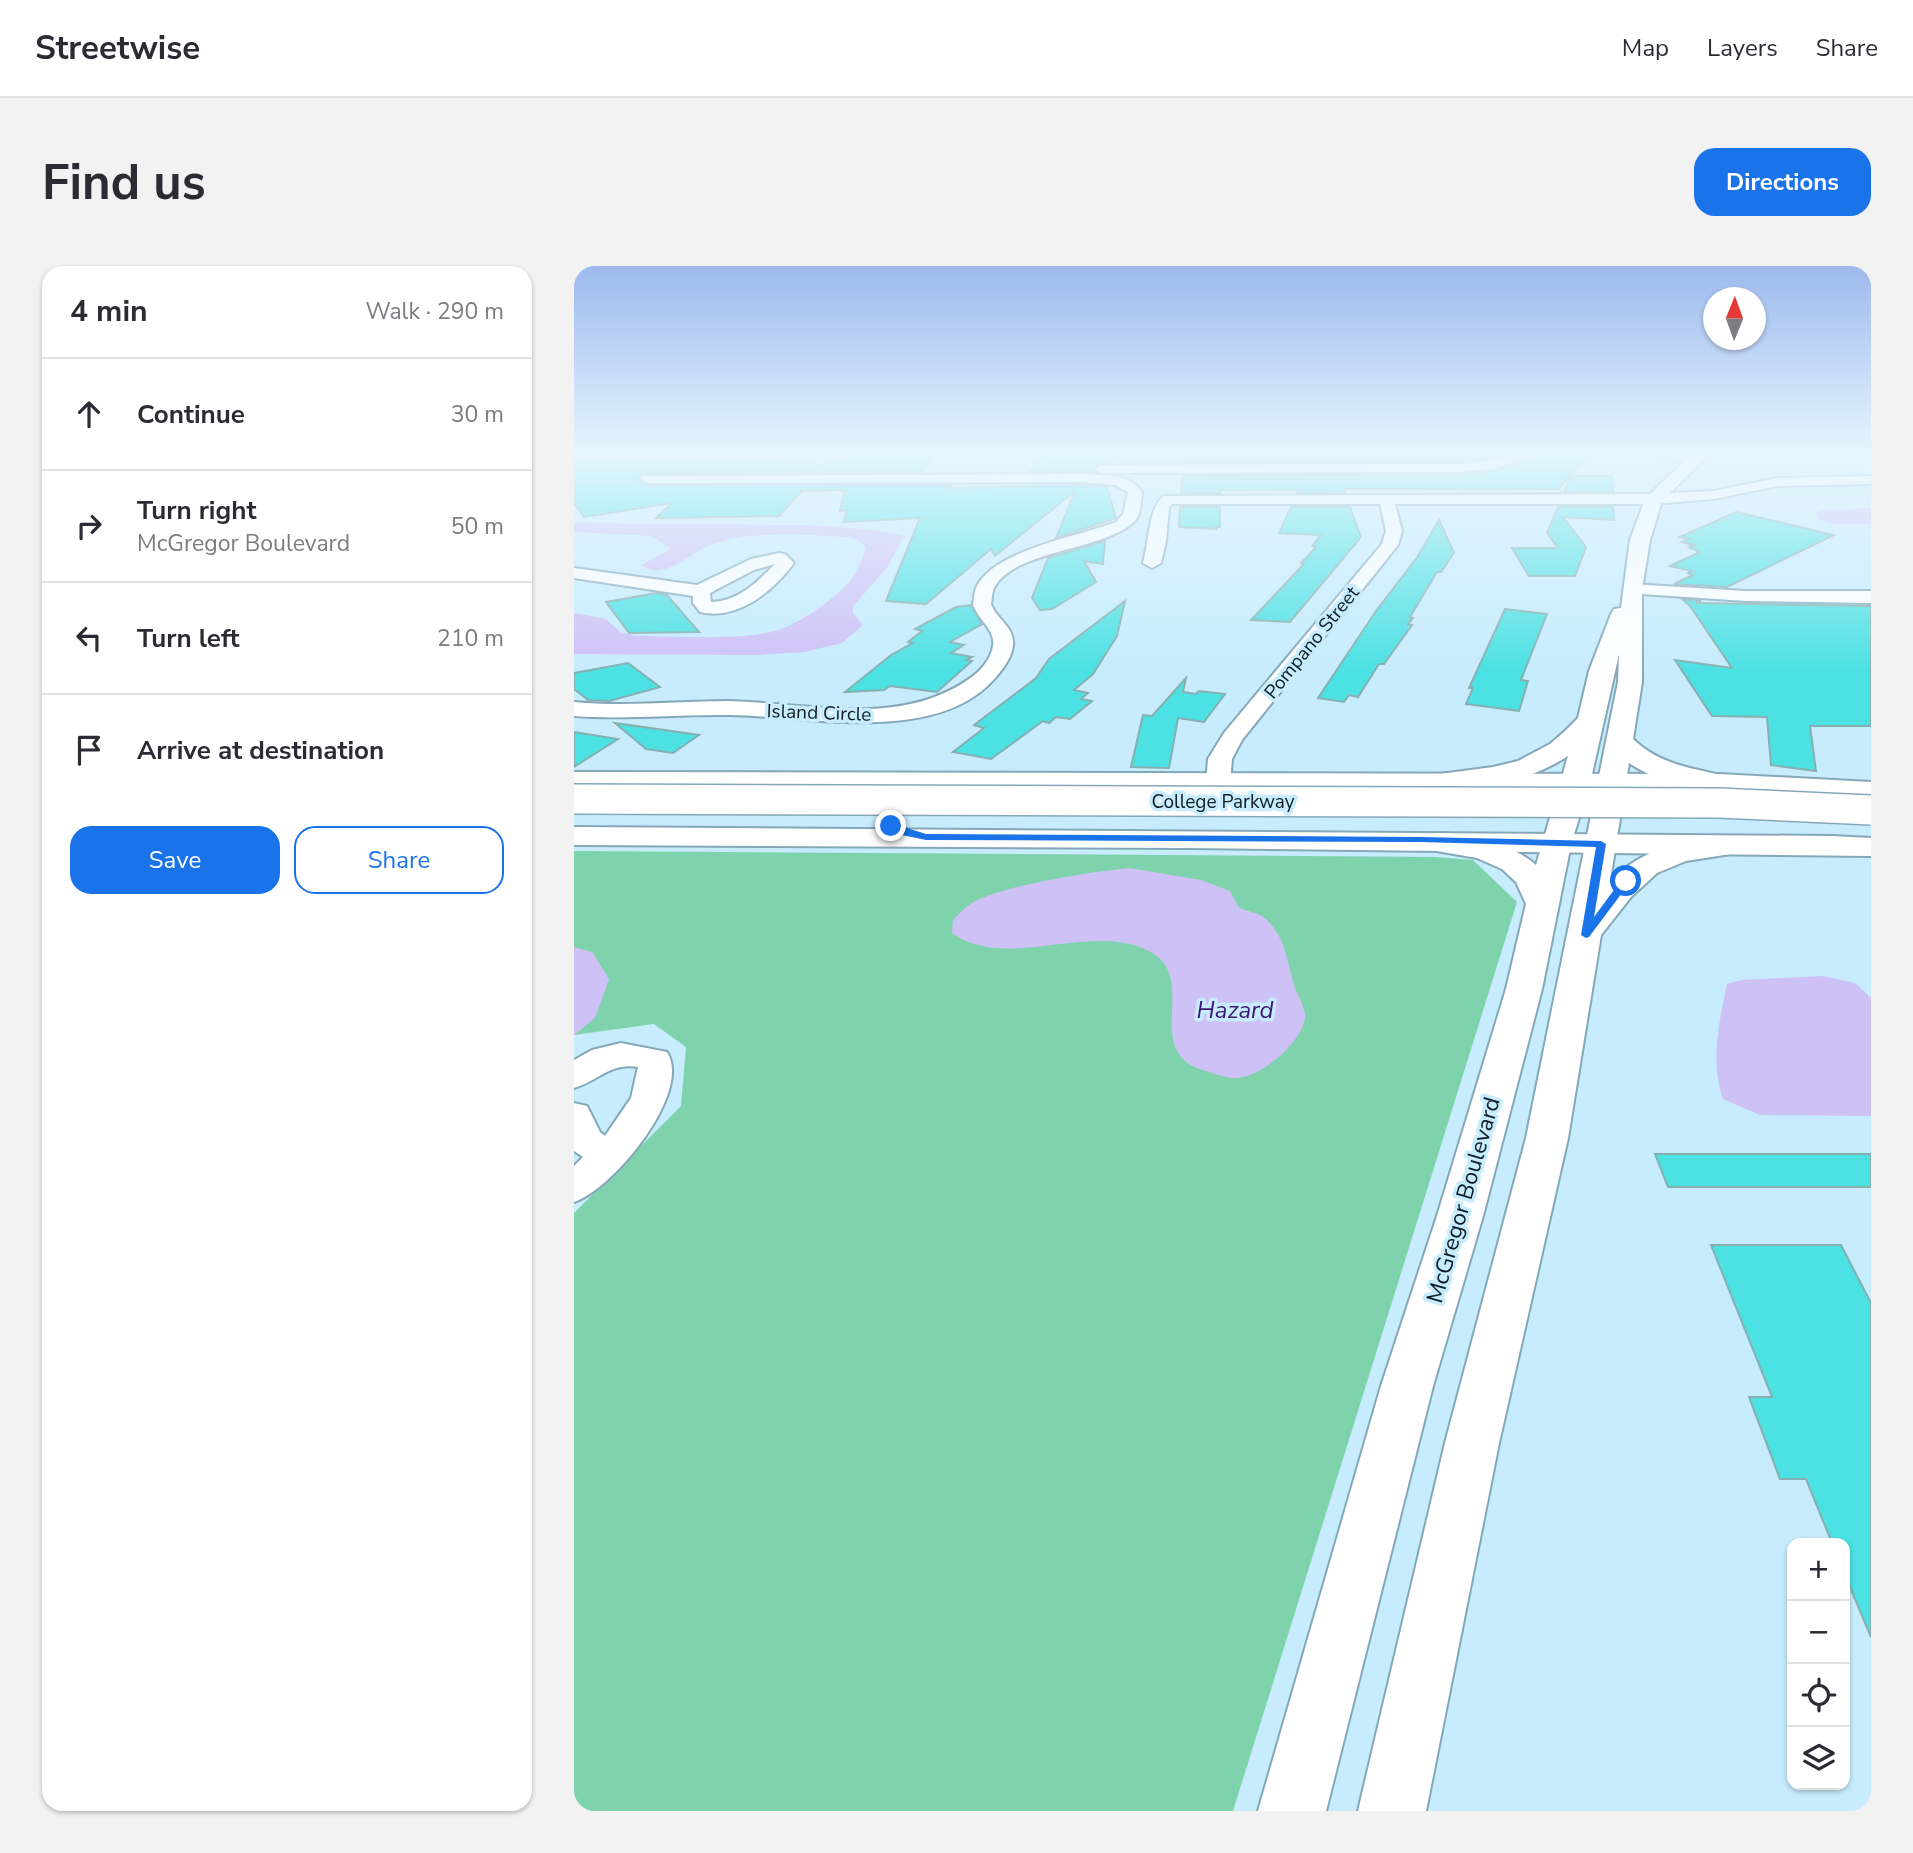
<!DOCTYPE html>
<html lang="en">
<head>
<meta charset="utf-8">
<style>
  :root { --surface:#fff; --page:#f2f2f3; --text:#2b2b33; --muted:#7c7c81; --line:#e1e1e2; --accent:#1a73e8 }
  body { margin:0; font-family:"Nunito Sans",sans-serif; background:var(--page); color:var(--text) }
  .controls { position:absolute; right:21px; bottom:21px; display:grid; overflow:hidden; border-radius:14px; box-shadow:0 2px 5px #0004 }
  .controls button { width:63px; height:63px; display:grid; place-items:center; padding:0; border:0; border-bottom:2px solid var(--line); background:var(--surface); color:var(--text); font:35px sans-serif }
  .compass { position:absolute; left:1129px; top:21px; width:63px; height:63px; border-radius:50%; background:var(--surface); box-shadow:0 2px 5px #0004; rotate:1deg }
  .stop { position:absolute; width:21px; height:21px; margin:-16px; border:5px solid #1a73e8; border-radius:50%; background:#fff }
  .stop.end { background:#1a73e8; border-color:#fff; box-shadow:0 2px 7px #0008 }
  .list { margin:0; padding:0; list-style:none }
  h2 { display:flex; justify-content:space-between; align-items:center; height:91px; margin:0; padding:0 28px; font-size:30px }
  h2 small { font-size:23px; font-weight:400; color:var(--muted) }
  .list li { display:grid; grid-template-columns:46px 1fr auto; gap:21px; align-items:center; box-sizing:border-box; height:112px; padding:0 28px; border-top:2px solid var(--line) }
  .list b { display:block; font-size:26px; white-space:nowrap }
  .list p { margin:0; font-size:23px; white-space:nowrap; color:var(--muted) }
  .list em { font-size:23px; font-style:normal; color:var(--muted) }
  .actions { display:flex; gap:14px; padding:21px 28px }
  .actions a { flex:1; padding:16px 0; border:2px solid var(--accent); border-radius:21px; text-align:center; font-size:24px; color:var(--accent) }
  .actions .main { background:var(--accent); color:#fff }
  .icon { flex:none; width:38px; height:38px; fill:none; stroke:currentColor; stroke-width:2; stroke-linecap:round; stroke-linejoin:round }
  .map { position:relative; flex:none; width:1297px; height:1545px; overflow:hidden; border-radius:21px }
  header { display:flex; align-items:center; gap:42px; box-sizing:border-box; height:98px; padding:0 35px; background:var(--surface); border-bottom:2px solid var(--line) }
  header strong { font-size:33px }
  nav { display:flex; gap:38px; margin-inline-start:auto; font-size:24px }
  .intro { display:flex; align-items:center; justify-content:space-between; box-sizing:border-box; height:168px; padding:0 42px }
  h1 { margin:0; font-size:49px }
  .button { padding:18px 32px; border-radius:21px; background:var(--accent); color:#fff; font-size:24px; font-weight:700 }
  main { display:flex; gap:42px; padding:0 42px }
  aside { flex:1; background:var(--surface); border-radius:21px; box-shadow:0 2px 5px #0004 }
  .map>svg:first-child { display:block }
  .green { fill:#7fd3ac }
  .water { fill:#cec1f6 }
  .building { fill:#4ce1e3; stroke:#86b0b0; stroke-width:2 }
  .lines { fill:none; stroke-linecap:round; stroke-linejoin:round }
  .street-casing { stroke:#85a8b9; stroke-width:4 }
  .secondary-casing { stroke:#85a8b9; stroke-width:4 }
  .primary-casing { stroke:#85a8b9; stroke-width:4 }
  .street { fill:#fff; fill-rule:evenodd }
  .secondary { fill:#fff; fill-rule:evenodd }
  .primary { fill:#fff; fill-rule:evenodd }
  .primary-bridge-casing { stroke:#85a8b9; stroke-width:32; stroke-linecap:butt }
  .primary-bridge { stroke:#fff; stroke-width:29 }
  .route { fill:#1a73e8 }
  .labels { text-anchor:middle; stroke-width:7; stroke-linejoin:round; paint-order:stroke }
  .far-street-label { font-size:19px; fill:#0f1c23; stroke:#c7ecfe }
  .street-label { font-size:23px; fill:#0f1c23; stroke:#c7ecfe }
  .water-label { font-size:24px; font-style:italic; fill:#3f1578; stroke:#c7ecfe }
</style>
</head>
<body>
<header>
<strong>Streetwise</strong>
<nav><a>Map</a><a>Layers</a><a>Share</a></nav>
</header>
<div class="intro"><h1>Find us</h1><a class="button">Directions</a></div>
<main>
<aside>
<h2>4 min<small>Walk · 290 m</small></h2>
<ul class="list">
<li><svg class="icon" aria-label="ahead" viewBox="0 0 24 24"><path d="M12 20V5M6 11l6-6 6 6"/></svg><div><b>Continue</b></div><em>30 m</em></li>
<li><svg class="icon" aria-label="right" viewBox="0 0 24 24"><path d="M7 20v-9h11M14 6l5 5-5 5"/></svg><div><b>Turn right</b><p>McGregor Boulevard</p></div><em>50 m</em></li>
<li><svg class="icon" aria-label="left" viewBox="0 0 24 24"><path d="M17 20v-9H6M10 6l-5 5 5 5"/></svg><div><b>Turn left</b></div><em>210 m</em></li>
<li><svg class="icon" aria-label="arrive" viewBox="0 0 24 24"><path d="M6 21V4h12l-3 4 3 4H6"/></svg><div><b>Arrive at destination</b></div></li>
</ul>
<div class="actions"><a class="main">Save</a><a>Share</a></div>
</aside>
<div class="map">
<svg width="1297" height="1545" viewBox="0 0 1297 1545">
  <rect width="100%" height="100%" fill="#c7ecfe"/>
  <path class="green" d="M0,585L862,591L899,594L943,636L659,1545H0V947L107,840L112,781L80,758L0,769Z"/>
  <g class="water">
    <path d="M1297,242V258H1259L1244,253L1242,249L1244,244Z"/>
    <path d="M0,257L230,259L292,263L333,270L328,274L313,302L279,340V347L289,359L268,377L230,386L185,389L0,388V347L32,353L46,366L61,370C100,370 166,375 201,365C218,360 233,350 248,340C273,321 282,312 292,282L284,274L273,271C230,269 181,264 139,278C118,285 89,317 67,299L97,283L78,270L0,266Z"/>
    <path d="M556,602L627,614L656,625L665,642C672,645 684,647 689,651C694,654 700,662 703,667C713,681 716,710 723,727C726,734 732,744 731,752C727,777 689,810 663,812C654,813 641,808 632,805C564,787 628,712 575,685C516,655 432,706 378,667L379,654C384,649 389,643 395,639C421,620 522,605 556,602Z"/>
    <path d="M0,681L18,686L35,713L21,752L0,769Z"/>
    <path d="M1249,710L1281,717L1297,732V850L1186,849L1149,833C1136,796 1145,756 1153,718L1167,714Z"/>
  </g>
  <g class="building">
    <path d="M279,188H361L348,206L68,207L63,214L73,220L378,219L376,222L508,219L533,221L542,252L482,272L501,225L421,290L417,283L352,338L312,335L346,252L270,256L273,244L266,245L271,224L228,225L205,250L82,252L98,237L10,251L0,237V194L166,192L251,199Z"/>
    <path d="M545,188L535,196L519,201L520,206H457L464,190Z"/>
    <path d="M611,188H929L887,195L610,196Z"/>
    <path d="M961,188H1015L985,223H770L772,227H723L724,224H646V227H607L609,209H887L925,204Z"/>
    <path d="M997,210H1038L1039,226H990Z"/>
    <path d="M606,241H646V261H642V263L605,261Z"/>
    <path d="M717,241H776L787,271L716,356L677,354L730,298L727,297L742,281L738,280L747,269L705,267Z"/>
    <path d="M984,241H1039L1040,254L989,251L1012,281L1001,310H955L938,282H984L973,267Z"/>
    <path d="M1162,246L1260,269L1153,321L1100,318L1119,309L1114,307L1118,305L1096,300L1126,286L1115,281L1120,279L1108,276L1115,273L1106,271Z"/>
    <path d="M865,254L880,287L867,306H863L836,351L839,352L834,358L838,359L810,398H805L784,431L775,429L770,436L744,432L802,345L844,290Z"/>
    <path d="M531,275L529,298L510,295L522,316L478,343L466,344L458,332L474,292Z"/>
    <path d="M82,327L93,329L125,366L55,367L32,336Z"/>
    <path d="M1108,333L1127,335L1122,337L1297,340V460H1236L1242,505L1197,499L1193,451L1138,450L1101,394L1158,402L1116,340Z"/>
    <path d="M551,335L543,370L519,408L500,424L514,427L507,433L518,435L496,453L482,451L475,457L469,455L417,493L379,486L410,462L400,459L462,412L475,393Z"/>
    <path d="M397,339L408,358L376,376L390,379L377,387L398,391L392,394L398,395L363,426L316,420L310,424L271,426L317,389L339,377L334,376L348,365L341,363L382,341Z"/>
    <path d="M931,343L973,348L947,414L954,415L945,445L892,438L899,422H895Z"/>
    <path d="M54,397L86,421L35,435L14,434L0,423V407Z"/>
    <path d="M612,412L609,426L622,428L625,425L651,428L630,456L604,452L595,502L557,501L569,449L578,450Z"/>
    <path d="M41,457L125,469L99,487L72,483Z"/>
    <path d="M0,466L44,473L0,501Z"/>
    <path d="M1081,888H1297V921H1094Z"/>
    <path d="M1137,979H1267L1297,1037V1371L1271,1309V1277H1258L1232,1213H1206L1175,1131H1198Z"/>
  </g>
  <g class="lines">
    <defs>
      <g id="street">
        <path d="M938,188H959L924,202L887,206L527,207L520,203L527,199L887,198L922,194Z"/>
        <path d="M1080,188H1113L1128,194L1121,198Z"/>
        <path d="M508,208C530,209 554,207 568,226C567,234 567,245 563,252C541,284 440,282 420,322C418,326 418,333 417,338C422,353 441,361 439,379C438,391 429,403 422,411C364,480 233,450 155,449C103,448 52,454 0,450V436C52,441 103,435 155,435C235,437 325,462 395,413C406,406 417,393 419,380C422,364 403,353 399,338C400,333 400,327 402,322C418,284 507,270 542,256L549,248L554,226L541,219L508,216L73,217L66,213L68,210Z"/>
        <path d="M1297,210V218L1203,220L1140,233L1080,238H821L828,265L824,279L668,474L658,493L656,517L653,522L644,524L635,522L632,517L634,493L650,467L808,278L812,265L806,238H598L595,241L592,275L587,297L578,302L569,297C575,276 574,244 589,230L1080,228L1140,225L1203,212Z"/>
        <path d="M205,287L211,288L220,297C199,325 164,355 126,346L119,337V330L0,312V302L123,319L177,293ZM201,298C183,316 165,335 137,336L136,327L180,304Z"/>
        <path d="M1058,318L1172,325H1297V337L1172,335L1052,327L1049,323Z"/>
        <path d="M47,777L93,786C119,827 38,924 0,936V900L9,891L0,885V837L13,840L26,866L31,870L57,832L64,801C37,796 24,815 0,822V794L18,784Z"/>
      </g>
      <path id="secondary" d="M1118,188H1135L1088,235L1076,274L1068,323V416L1059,473C1087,500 1120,502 1155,511L1159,517L1155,523C1128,530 1078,513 1055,497L1036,615C1065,586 1121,563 1163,573L1167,580L1163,587L1112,595L1083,607L1057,631L1027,669L994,872L925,1177L852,1545H784L871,1177L952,872L1044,416L1045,388L1016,517L997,578L968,723L909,950L859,1120L752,1545H684L807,1120L863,950L932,723L952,638L942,616L928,603L903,592L851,583L847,576L851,569C881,562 939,578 962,599L994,490C962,511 904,530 866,520L862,514L866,508L919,501L944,495L976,478L991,465L1004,452L1015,405L1037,348L1040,343L1047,342L1056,274L1071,233Z"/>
      <g id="primary">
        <path d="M0,506L1145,508L1297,516V534L1145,526L0,524Z"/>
        <path d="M0,561L1258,570L1297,572V590L615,582L0,579Z"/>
      </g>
    </defs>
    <use href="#street" class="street-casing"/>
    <use href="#secondary" class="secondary-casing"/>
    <use href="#primary" class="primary-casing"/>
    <use href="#street" class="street"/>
    <use href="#secondary" class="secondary"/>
    <use href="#primary" class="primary"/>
    <defs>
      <path id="primary-bridge" d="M0,533L1145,537L1297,544"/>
    </defs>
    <use href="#primary-bridge" class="primary-bridge-casing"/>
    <use href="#primary-bridge" class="primary-bridge"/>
  </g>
  <linearGradient id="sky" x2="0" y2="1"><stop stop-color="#9db9ee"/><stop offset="0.46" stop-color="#e6f6ff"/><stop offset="1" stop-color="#e6f6ff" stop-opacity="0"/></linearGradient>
  <rect width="1297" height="405" fill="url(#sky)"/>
  <path class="route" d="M317,557L352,568L846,571L1027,575L1032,578L1020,651L1048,613L1057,615L1015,671L1012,672L1007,669L1022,581L846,576L352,574L328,569L314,562L312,560Z"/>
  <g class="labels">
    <g class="far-street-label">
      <text transform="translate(737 376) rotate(-51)" y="7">Pompano Street</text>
      <text transform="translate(245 446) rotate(2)" y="7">Island Circle</text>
      <text x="649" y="542">College Parkway</text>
    </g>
    <g class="street-label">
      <text transform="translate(889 934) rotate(-74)" y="8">McGregor Boulevard</text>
    </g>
    <g class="water-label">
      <text x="661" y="752">Hazard</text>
    </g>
  </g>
</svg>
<div class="controls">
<button>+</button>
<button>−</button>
<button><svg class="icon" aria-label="locate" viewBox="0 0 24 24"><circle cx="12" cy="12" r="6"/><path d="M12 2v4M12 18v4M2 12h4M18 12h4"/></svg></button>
<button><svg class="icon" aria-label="layers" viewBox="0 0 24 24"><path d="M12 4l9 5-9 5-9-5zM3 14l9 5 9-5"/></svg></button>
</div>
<svg class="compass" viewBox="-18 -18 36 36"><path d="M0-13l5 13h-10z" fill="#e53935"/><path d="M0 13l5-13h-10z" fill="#7c7c81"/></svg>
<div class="stop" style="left:1052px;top:615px"></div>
<div class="stop end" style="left:317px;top:560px"></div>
</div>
</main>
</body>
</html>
